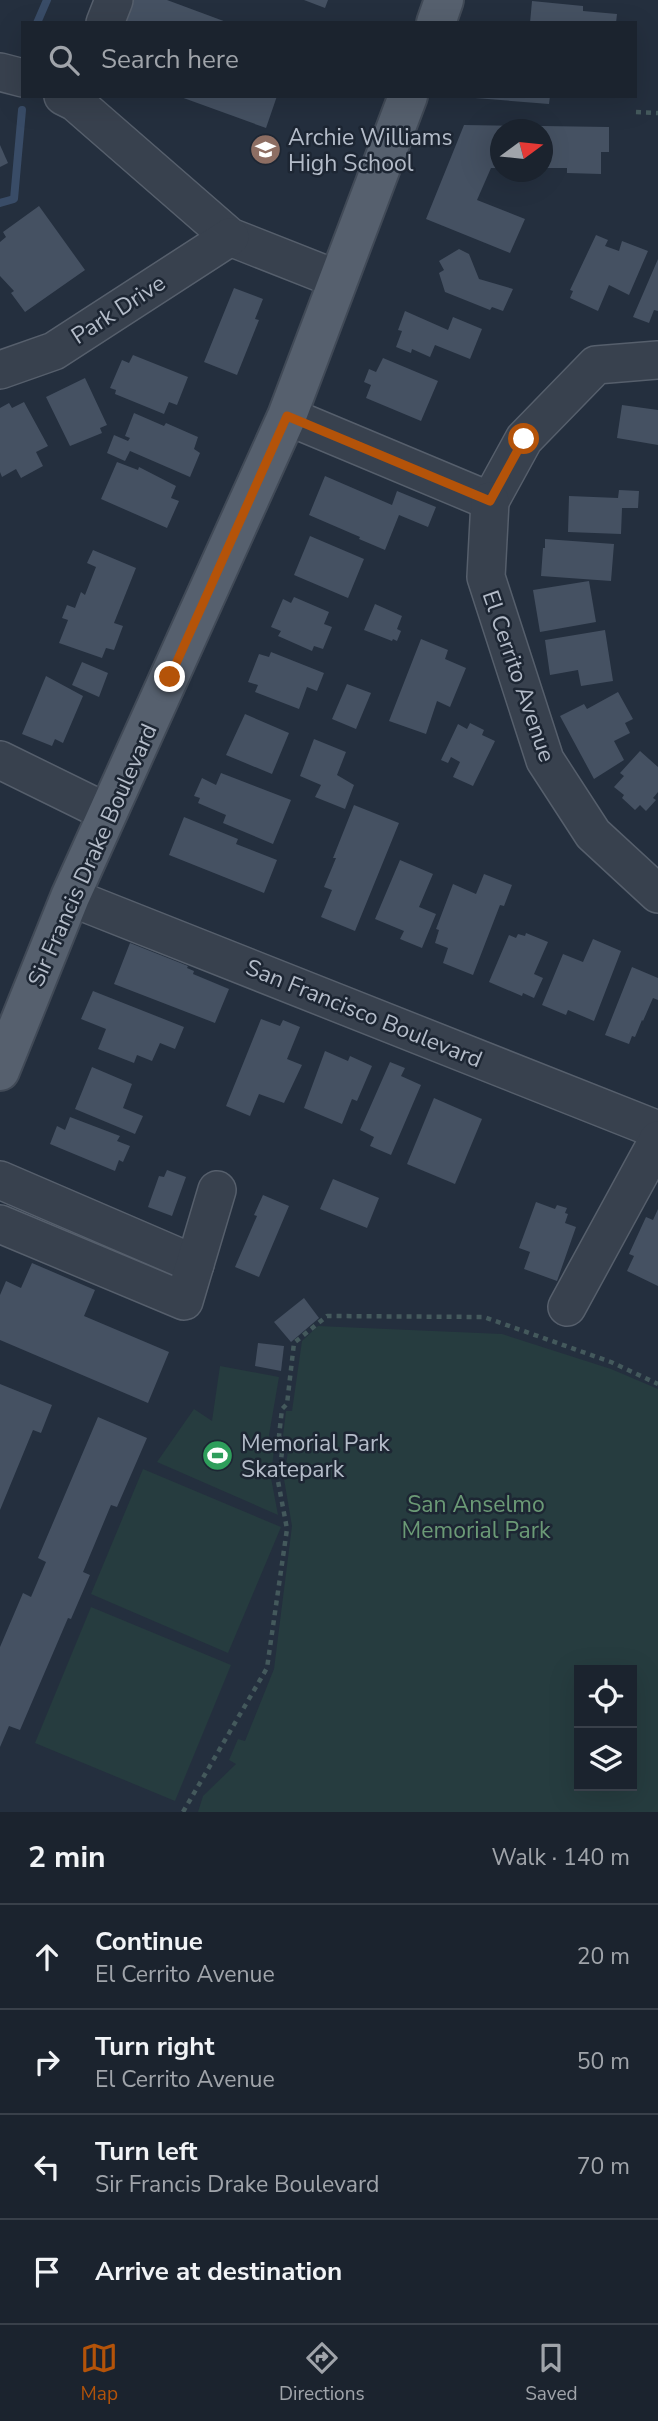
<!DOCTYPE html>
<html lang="en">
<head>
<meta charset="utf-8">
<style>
  :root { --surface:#1b232e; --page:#242b36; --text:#f1f3f6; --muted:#a0a4aa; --line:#39404a; --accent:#b45309 }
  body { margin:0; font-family:"Nunito Sans",sans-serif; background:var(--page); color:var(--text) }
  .controls { position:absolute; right:21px; bottom:21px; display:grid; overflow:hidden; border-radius:0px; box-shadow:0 7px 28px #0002 }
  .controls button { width:63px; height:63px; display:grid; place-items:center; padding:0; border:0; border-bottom:2px solid var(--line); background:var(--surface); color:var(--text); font:35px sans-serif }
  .compass { position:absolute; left:490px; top:119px; width:63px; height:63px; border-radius:50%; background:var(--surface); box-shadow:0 7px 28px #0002; rotate:75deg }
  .stop { position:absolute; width:21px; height:21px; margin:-16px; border:5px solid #b45309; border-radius:50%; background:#fff }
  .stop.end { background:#b45309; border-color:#fff; box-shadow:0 2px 7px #0008 }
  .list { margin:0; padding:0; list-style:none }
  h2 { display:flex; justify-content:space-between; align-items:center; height:91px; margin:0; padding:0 28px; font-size:30px }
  h2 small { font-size:23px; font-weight:400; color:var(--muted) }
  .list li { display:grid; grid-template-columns:46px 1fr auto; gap:21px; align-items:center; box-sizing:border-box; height:105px; padding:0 28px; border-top:2px solid var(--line) }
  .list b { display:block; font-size:26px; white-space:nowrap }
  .list p { margin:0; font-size:23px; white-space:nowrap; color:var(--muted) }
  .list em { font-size:23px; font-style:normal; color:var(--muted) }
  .icon { flex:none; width:38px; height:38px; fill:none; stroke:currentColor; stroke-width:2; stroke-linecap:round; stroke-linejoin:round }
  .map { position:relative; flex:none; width:658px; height:1812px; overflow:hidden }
  .search { position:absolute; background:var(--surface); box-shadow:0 7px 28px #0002; left:21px; right:21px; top:21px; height:77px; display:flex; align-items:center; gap:18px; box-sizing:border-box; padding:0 24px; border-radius:0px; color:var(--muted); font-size:26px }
  .sheet { height:511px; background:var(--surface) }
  nav { display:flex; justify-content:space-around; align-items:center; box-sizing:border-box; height:98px; border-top:2px solid var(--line); background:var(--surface); font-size:19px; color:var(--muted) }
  nav a { display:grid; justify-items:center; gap:4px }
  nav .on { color:var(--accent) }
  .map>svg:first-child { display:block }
  .green { fill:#263c3f; fill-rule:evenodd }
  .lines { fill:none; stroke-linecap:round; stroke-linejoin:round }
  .stream { stroke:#394c67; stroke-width:8 }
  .building { fill:#455162 }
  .minor-casing { stroke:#565f6c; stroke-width:40 }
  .major-casing { stroke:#414a57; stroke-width:42 }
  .path { stroke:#44595c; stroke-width:4.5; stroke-dasharray:5 5; stroke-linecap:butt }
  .minor { stroke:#38414e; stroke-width:37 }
  .major { stroke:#56606e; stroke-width:38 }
  .route { stroke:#b45309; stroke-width:9 }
  .labels { text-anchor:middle; stroke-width:5; stroke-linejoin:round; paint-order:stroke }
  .poi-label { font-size:23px; fill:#b4bcc9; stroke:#1d2633; text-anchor:start }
  .street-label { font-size:23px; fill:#b4bcc9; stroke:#1d2633 }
  .park-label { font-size:23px; fill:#6b9a76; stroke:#1d2633 }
</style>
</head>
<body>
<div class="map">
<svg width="658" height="1812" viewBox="0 0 658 1812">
  <rect width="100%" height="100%" fill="#242f3e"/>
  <g class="green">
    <path d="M318,1326L502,1334L611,1369L658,1389V1812H198L203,1796L236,1764L229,1760L238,1739L245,1741L274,1669L292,1526L284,1479L290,1437L283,1436L286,1411H292L302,1341ZM632,1670V1786H579V1670Z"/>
    <path d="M220,1366L279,1377L269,1435L274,1449L271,1478L278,1515L157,1462L194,1409L212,1421Z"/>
    <path d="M143,1469L281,1527L228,1653L91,1594Z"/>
    <path d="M91,1607L231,1665L175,1801L35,1743Z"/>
  </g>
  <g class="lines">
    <g class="stream">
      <path d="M37,23L47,0"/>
      <path d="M0,203L14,199L22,110"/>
    </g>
  </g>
  <g class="building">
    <path d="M129,0H167L229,23H121Z"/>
    <path d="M304,0H328L325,8Z"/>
    <path d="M532,1L583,6V11L617,14L616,23H530Z"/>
    <path d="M178,96H277L266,128Z"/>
    <path d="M475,96H550L549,104L475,98Z"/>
    <path d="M464,125L609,127V152H601V174L567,173V168H542V130H500V168H491L477,200L525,219L510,253L426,219Z"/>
    <path d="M0,145L8,163L0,167Z"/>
    <path d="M39,206L85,270L25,312L11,293L14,291L0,276V242L6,237L3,232Z"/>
    <path d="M596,235L608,240L605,246L619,251L622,241L648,251L629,295L609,285L598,311L570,298L573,291L570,290Z"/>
    <path d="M459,249L469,254L479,279L513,289L503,311L492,307L490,310L445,292L439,273L444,270L439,261Z"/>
    <path d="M658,259V311L654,310L649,323L633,317Z"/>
    <path d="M234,288L263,299L255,319L259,320L237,375L204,362Z"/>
    <path d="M405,311L448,330L453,317L482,329L470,359L435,345L430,357L412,349L411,353L396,347L402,331L398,330Z"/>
    <path d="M133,355L188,377L177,405L169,402L164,414L115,394L116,390L110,388L122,360L129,363Z"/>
    <path d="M383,358L438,381L421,421L366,398L371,385L364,382L369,369L376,372Z"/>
    <path d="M85,378L107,425L100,428L102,433L70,446L46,397Z"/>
    <path d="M24,402L48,446L36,452L43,466L21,478L16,469L2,477L0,472V408L9,403L12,408Z"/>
    <path d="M622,405L658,410V445L617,438Z"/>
    <path d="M134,413L164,426L166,423L198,437L194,449L200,453L190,477L130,451L125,461L107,453L114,435L128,441L130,438L125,436Z"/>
    <path d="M117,462L138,470L139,467L176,486L171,498L179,501L167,528L101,499Z"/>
    <path d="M325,476L392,505L397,491L436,507L428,527L399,515L385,550L359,539L360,537L309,515Z"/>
    <path d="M619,490L639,491L638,508H622L621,534L568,532L569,496L618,498Z"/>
    <path d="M310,536L364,559L348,598L294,575Z"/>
    <path d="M545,539L614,544L611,581L541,576L543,548H545Z"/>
    <path d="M93,550L136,568L114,623L123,626L114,650L106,648L102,658L59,643L68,620L62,618L67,605L75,608L81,592L85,595L96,567L87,563Z"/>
    <path d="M589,581L596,622L540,632L533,590Z"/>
    <path d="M294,597L329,612L324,624L332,627L323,649L314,646L312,651L278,636L281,631L271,627L283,599L291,603Z"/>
    <path d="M375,604L402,616L397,629L401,631L397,641L393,639L392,641L364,630Z"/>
    <path d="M605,630L613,681L581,686L578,670L550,675L545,640Z"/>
    <path d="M421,639L448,650L445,659L466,668L450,707L437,701L426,734L389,721Z"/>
    <path d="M271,652L324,673L317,691L307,687L299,709L255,692L258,685L248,682L259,654L269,657Z"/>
    <path d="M82,662L108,673L99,697L72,685Z"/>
    <path d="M46,676L83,696L63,743L55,739L52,746L22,734Z"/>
    <path d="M347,684L371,693L356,729L332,719Z"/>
    <path d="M618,692L633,719L625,723L630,733L614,741L624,760L594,779L560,716L584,704L587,709Z"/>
    <path d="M245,714L289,733L272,774L226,755Z"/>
    <path d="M470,723L484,730L482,735L495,741L473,786L453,777L460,762L451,757L448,763L441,760L458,724L467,729Z"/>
    <path d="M314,739L346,752L337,775L354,785L345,809L315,797L321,785L300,776Z"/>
    <path d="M640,751L658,767V792L653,798L656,800L646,811L640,805L635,810L622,798L624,795L614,787L624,776L620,773Z"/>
    <path d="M221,773L291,800L273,844L223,823L226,815L198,803L200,798L194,796L202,778L216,785Z"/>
    <path d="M354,805L399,823L355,931L321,917L332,890L324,887L336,858H333Z"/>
    <path d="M184,817L238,839L236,844L277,860L264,893L169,855Z"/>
    <path d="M400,860L433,874L419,907L436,914L422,948L400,939L404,931L375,919Z"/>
    <path d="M484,874L512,885L504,906L500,905L473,975L443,963L448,948L435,943L439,930L436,929L453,884L476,894Z"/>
    <path d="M526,933L548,942L534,974L543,978L534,998L523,993L522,996L489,982L509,935L516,938L518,934L525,936Z"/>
    <path d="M593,939L621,951L594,1021L568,1010L566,1015L542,1005L563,954L583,962Z"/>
    <path d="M130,943L188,966L187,968L194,971L193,974L229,989L215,1023L114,984Z"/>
    <path d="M632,967L658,978V1000L653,998L643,1021L642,1020L635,1037L632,1036L629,1044L605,1035Z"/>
    <path d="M93,991L184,1027L175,1049L160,1043L152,1061L137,1055L134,1063L98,1049L106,1029L81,1019Z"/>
    <path d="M261,1019L280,1026L283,1020L300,1027L287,1059L302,1065L284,1103L259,1094L250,1116L226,1106Z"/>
    <path d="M325,1051L348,1061L350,1056L372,1066L357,1101L352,1099L342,1124L304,1108Z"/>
    <path d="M390,1062L405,1068L401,1076L421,1085L391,1155L370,1146L374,1137L360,1130Z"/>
    <path d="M92,1067L132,1084L123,1108L143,1116L135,1134L75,1109Z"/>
    <path d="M434,1098L482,1119L455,1184L407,1164Z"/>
    <path d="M70,1117L120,1136L117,1141L130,1146L123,1162L119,1160L115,1171L50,1144L57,1126L65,1130Z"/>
    <path d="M167,1170L186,1177L172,1216L148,1207L159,1176L164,1177Z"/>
    <path d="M333,1179L379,1198L367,1228L320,1209Z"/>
    <path d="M263,1195L289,1206L259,1277L235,1267L257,1216L254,1215Z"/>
    <path d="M536,1202L555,1209L557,1205L567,1208L565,1213L568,1214L565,1223L576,1227L557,1281L524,1269L530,1252L519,1248Z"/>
    <path d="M658,1209V1286L627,1271L634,1256L629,1254L646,1217L653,1220Z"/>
    <path d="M32,1263L95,1290L84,1316L169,1352L148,1403L0,1340V1295L6,1281L21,1288Z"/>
    <path d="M304,1298L319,1318L291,1342L274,1322Z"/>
    <path d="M258,1343L284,1346L281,1371L255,1366Z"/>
    <path d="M0,1384L52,1405L41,1433L33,1430L0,1510Z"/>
    <path d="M98,1417L147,1438L117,1507L111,1505L83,1572L90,1575L71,1619L68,1618L20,1730L9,1726L0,1747V1647L23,1593L31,1597L46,1562L38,1558Z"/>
  </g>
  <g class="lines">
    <defs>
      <g id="minor">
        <path d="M105,23L114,0"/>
        <path d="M0,72L23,78"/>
        <path d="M63,96L75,102L230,237L339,280"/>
        <path d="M0,370L54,351L230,237"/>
        <path d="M287,416L490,501L524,439L596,365L658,360"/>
        <path d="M490,501L486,577L545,760L593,834L658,894"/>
        <path d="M0,760L108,813"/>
        <path d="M70,897L658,1130"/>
        <path d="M0,1180L195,1264"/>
        <path d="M0,1224L184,1301L217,1190"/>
        <path d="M567,1307L658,1140"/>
      </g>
      <g id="major">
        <path d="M436,23L444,0"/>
        <path d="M0,1071L70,897L287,416L408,96"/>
      </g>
    </defs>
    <use href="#minor" class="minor-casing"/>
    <use href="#major" class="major-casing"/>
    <g class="path">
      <path d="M636,112L658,113"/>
      <path d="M183,1812L267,1668L287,1529L278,1481L283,1445L279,1436L282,1409L287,1404L294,1343L327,1316L484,1317L611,1362L658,1384"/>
    </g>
    <use href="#minor" class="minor"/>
    <use href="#major" class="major"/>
  </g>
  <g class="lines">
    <path class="route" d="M170,677L287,416L490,501L524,439"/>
  </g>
  <defs>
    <symbol id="school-disc" viewBox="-11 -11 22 22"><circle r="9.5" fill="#8d6e63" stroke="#1d2633"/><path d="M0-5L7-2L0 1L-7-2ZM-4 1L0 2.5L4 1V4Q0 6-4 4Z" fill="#fff"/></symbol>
    <symbol id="stadium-disc" viewBox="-11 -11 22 22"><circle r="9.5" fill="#2e9e5b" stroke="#1d2633"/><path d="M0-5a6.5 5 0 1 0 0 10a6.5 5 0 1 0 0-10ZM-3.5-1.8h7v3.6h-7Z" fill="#fff"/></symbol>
  </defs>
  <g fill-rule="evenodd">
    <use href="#school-disc" x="248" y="132" width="35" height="35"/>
    <use href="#stadium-disc" x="200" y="1438" width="35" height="35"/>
  </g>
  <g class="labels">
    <g class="poi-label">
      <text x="288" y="145">Archie Williams<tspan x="288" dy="26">High School</tspan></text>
      <text x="241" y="1451">Memorial Park<tspan x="241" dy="26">Skatepark</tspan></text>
    </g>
    <g class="street-label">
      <text transform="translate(118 309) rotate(-33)" y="8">Park Drive</text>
      <text transform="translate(519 676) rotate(71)" y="8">El Cerrito Avenue</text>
      <text transform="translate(92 855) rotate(-66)" y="8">Sir Francis Drake Boulevard</text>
      <text transform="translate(364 1013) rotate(22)" y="8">San Francisco Boulevard</text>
    </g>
    <g class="park-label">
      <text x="476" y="1512">San Anselmo<tspan x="476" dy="26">Memorial Park</tspan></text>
    </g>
  </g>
</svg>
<div class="controls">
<button><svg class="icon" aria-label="locate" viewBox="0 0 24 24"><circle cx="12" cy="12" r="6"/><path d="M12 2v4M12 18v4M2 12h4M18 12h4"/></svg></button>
<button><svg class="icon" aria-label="layers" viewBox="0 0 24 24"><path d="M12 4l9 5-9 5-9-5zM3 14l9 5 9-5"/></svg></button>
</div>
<svg class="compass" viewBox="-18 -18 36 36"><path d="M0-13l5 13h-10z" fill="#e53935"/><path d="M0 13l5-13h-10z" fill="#a0a4aa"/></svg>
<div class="stop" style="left:524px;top:439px"></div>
<div class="stop end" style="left:170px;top:677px"></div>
<div class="search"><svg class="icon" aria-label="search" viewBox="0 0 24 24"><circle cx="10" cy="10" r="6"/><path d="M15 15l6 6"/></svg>Search here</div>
</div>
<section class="sheet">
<h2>2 min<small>Walk · 140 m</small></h2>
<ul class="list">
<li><svg class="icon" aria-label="ahead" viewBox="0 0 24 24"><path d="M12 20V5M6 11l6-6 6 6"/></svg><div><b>Continue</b><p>El Cerrito Avenue</p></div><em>20 m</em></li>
<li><svg class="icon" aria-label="right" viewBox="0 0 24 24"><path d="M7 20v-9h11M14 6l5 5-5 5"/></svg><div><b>Turn right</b><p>El Cerrito Avenue</p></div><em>50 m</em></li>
<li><svg class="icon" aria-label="left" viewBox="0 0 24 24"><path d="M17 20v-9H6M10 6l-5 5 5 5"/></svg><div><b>Turn left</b><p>Sir Francis Drake Boulevard</p></div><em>70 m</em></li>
<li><svg class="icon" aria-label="arrive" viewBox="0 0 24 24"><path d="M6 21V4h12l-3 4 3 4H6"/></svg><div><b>Arrive at destination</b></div></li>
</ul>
</section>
<nav>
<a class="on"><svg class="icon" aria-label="map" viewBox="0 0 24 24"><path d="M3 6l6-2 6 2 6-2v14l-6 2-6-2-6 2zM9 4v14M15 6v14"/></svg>Map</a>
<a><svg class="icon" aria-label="directions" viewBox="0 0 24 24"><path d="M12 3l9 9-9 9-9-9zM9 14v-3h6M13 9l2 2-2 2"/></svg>Directions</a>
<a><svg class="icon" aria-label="saved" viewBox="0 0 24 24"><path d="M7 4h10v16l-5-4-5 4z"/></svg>Saved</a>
</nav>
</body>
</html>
